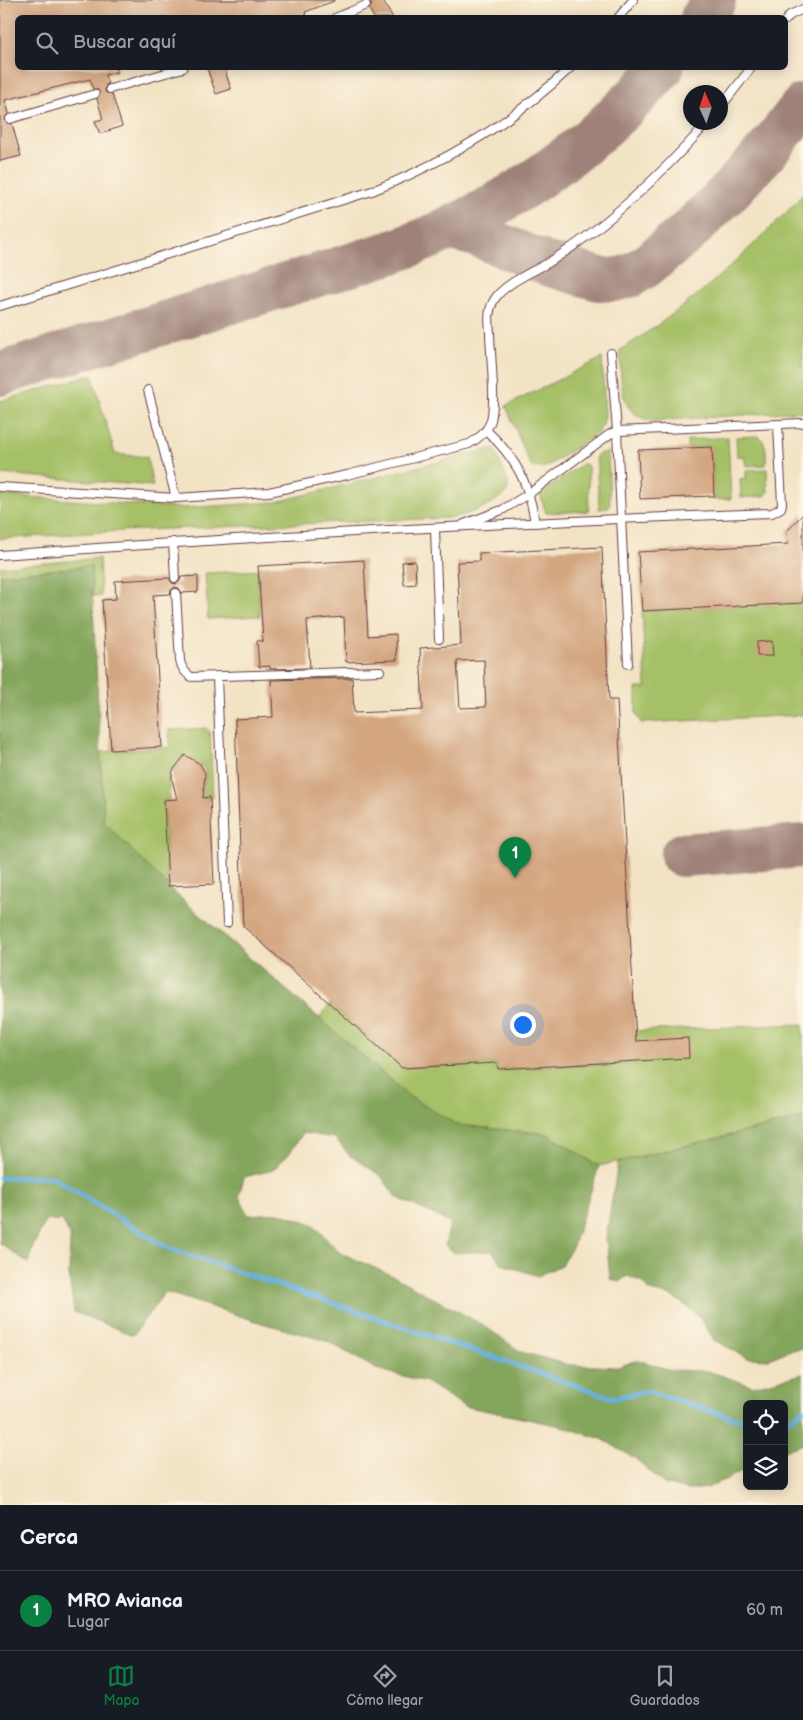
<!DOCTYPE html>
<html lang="es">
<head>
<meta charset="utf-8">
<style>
  :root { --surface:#171b24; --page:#20242c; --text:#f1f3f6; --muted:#9ea1a6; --line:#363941; --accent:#0b8043 }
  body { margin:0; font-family:"Balsamiq Sans",sans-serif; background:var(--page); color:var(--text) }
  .controls { position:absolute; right:15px; bottom:15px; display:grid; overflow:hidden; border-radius:8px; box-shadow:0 2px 12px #0003 }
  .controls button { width:45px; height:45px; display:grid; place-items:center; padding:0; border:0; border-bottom:1px solid var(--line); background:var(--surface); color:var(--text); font:25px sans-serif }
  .compass { position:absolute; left:683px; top:85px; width:45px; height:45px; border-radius:50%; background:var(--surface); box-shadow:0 2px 12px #0003; rotate:357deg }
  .you { position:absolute; left:522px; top:1024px; width:18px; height:18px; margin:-12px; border:4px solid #fff; border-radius:50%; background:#1a73e8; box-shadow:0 0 0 8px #1a73e833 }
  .badge { display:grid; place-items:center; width:32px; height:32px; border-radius:50%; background:var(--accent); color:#fff; font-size:16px; font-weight:700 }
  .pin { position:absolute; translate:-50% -41px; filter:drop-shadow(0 1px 2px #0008) }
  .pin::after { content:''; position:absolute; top:26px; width:18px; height:15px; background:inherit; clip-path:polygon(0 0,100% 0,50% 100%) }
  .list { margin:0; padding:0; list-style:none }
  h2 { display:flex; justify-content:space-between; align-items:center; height:65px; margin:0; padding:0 20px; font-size:21px }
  h2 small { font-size:16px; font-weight:400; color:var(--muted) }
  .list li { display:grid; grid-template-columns:32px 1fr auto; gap:15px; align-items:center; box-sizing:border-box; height:80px; padding:0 20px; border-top:1px solid var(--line) }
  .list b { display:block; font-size:19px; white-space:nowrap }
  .list p { margin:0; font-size:16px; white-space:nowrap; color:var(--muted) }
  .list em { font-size:16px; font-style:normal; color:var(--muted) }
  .icon { flex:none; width:28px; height:28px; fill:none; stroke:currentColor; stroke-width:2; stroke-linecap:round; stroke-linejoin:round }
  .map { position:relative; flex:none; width:803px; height:1505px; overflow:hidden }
  .search { position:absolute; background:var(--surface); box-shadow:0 2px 12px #0003; left:15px; right:15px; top:15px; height:55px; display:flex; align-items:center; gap:12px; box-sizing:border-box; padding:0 18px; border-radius:8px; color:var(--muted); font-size:19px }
  .sheet { height:145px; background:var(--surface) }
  nav { display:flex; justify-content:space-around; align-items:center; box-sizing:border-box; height:70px; border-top:1px solid var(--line); background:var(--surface); font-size:14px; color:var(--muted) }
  nav a { display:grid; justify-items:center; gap:2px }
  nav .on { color:var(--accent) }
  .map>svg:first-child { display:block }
  .green { fill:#a5c066; stroke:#787048 }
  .forest { fill:#84a65b; stroke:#676243 }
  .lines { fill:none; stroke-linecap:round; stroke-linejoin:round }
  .stream { stroke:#68b0df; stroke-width:5 }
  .taxiway { stroke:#9e8178; stroke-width:44 }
  .building { fill:#d3a680; fill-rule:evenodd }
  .service-casing { stroke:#633c42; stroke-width:10 }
  .service { stroke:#fff; stroke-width:8 }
</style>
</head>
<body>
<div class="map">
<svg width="803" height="1505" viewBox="0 0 803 1505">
  <rect width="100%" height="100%" fill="#fcf5e5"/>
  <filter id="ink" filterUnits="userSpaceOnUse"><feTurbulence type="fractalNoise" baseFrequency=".02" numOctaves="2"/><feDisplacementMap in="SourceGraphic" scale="10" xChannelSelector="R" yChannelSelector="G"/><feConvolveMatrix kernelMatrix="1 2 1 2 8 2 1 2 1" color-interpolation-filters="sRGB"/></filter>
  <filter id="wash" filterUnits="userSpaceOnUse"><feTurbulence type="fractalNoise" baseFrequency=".0096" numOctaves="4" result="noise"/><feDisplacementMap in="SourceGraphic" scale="20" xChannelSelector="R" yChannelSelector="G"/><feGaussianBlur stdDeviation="1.12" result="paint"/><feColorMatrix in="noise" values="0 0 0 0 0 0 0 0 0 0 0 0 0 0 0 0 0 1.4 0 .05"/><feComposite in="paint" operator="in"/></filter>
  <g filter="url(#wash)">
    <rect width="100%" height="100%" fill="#f3e3c5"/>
    <g class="green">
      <path d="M803,194V411L653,421C616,415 622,380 620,350C672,318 719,279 763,235C776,222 791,209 803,194Z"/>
      <path d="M602,358L605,416L603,425L598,433L548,466L540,468L532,467L528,460L506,406Z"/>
      <path d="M92,375L115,454L147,457L153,486L0,474V401Z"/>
      <path d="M758,436C768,442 766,455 766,465L746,466L744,456L737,457L736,437Z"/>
      <path d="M728,437L731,499L714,500L712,447L687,448V440Z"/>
      <path d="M494,448L508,481V491C491,506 470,515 448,518L119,531L0,539V495L182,508L276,502Z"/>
      <path d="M608,452L610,504L608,508L599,509V507L596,456L601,453Z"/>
      <path d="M582,464H586L588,466L589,511L546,513L540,494Z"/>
      <path d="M767,469L768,492L765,496L741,498L740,479L746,478V470Z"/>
      <path d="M99,558L101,596H92L91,566L0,575V567Z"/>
      <path d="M258,570L260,616L208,619L205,573Z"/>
      <path d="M803,581V715L641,723L636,713V688H646L642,611L790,603Z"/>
      <path d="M206,728L210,732L213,797L196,798C201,790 213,773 201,765C196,762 186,763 181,762L173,770H168L170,799L164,800L167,886L104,822L100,752L170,747L169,730Z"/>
      <path d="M330,1004L402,1068L497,1063L498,1069L636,1062L635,1031L803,1024V1118L599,1166L547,1134L457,1125L410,1097L319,1018Z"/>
    </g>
    <g class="forest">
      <path d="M91,566L104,822L176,894L410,1097L457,1125L547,1134L599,1166L573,1246L561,1265L538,1276L502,1264L492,1251L454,1253L445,1245L450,1224L439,1217L396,1197L381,1176L349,1155L335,1138L303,1133L289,1154L273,1170L244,1177L239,1196L248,1215L279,1213L313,1224L339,1252L395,1277L483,1325L521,1352L570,1365L618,1367L637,1360L671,1370L708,1371L753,1386L803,1374V1444L784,1451V1404H747V1468L729,1478L707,1488L688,1490L664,1484L636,1459L602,1439L561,1426L464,1406L426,1382L376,1369L327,1341L262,1323L165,1292L133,1335L74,1312L69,1275L70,1236L62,1221L46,1220L33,1247L28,1263L0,1243V575Z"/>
      <path d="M803,1118V1348L788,1351L769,1359L748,1358L714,1340L702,1321L688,1307L671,1296L650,1291L640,1281L627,1276L619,1282L610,1279L606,1237L618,1162Z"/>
    </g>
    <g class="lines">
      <g class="stream">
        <path d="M0,1178L52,1177L166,1247L613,1398L648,1391L733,1418L747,1419"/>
        <path d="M784,1423L803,1410"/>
      </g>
      <g class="taxiway">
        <path d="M702,18L714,0"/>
        <path d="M448,228L476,235L547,264L599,279L614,280L630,276L646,266L688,232L727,194L767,151L803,105"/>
        <path d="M0,374L392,252C495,216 591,150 662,68"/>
        <path d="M682,855L803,846"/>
      </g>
    </g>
    <g id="blocks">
      <g class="building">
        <path d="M0,0H334V1L305,12L307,18H18V68H116L117,72L105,75L108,84L106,85L105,90L106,93L112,94L122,126L100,134L95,121L103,119L97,99L100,93L98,90L93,89L90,79L5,100L9,113L6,116L5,120L7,123L12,124L21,156L0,161Z"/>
        <path d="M368,0H382L393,18H374L369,9L372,5Z"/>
        <path d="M207,68H224L231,89L216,94Z"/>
        <path d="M712,447L714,496L640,499L638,450Z"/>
        <path d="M803,514V603L642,611L638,552L788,544L787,531Z"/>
        <path d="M602,547L609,700H617L636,1041L688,1038L689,1058L498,1069L497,1063L402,1068L243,926L235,719L273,717L271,680L352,678L354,713L423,710L420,648L461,645L457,562L479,561V553ZM484,660L486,707L460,708L457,661Z"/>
        <path d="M364,560L368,636L396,634L397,660L346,662L344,617L307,620L310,668L270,669V666L259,667L257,641H263L258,566Z"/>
        <path d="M415,561L416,584L404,585L402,562Z"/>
        <path d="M198,576V592L182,593L179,588L175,587L171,590L170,594L153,595L162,747L111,750L102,600L116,599L115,581L169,578L172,583L176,584L180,581L181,577Z"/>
        <path d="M772,641L773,656H757V642Z"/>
        <path d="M185,755L200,764L205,773L203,798L210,797L214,884L168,886L164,800L177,799L172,779V774L174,769Z"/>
      </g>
    </g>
  </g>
  <g filter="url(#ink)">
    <use href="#blocks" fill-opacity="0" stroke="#633c42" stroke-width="1"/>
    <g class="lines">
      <defs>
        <g id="service">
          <path d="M335,18L366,5"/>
          <path d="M618,18L633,0"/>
          <path d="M786,20L790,15L803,9"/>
          <path d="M110,89L183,68"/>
          <path d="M720,108L751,68"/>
          <path d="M10,119L95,94"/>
          <path d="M0,306L372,191C445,162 513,122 570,68"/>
          <path d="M611,353L617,431L628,664"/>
          <path d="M148,390L176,498"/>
          <path d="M486,430C516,458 529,483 535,523"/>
          <path d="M0,487L176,498L269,492L347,475L469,444C478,439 486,433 490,423C497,406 490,352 490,332C489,322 488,311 493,302C501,285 532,272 548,263C609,225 661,175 708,122"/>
          <path d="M464,524L502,510L530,493L610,434L617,431L803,423"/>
          <path d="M435,529L439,639"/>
          <path d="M173,542L175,578"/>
          <path d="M0,555C257,536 515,522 772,513L781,508L782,504L778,425"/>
          <path d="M176,593L180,661C182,669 185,672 191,677L380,671"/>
          <path d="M217,677L227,923"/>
        </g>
      </defs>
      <use href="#service" class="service-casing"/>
      <use href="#service" class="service"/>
    </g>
  </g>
</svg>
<div class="controls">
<button><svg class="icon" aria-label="locate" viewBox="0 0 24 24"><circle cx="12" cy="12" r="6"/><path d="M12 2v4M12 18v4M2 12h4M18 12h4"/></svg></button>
<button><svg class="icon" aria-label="layers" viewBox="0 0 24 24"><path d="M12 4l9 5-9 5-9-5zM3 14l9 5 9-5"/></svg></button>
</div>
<svg class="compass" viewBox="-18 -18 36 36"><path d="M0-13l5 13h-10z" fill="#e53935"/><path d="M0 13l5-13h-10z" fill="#9ea1a6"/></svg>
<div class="you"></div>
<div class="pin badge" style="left:515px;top:878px">1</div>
<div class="search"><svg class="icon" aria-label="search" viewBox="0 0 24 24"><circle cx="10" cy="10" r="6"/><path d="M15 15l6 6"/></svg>Buscar aquí</div>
</div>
<section class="sheet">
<h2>Cerca<small></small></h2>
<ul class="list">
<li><span class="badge">1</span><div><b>MRO Avianca</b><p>Lugar</p></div><em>60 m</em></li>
</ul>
</section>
<nav>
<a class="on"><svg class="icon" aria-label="map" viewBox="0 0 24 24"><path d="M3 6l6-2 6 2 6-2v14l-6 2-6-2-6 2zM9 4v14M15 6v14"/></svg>Mapa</a>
<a><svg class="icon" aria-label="directions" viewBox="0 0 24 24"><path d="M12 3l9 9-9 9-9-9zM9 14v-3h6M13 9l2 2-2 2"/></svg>Cómo llegar</a>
<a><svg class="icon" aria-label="saved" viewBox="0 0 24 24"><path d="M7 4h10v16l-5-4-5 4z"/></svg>Guardados</a>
</nav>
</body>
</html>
